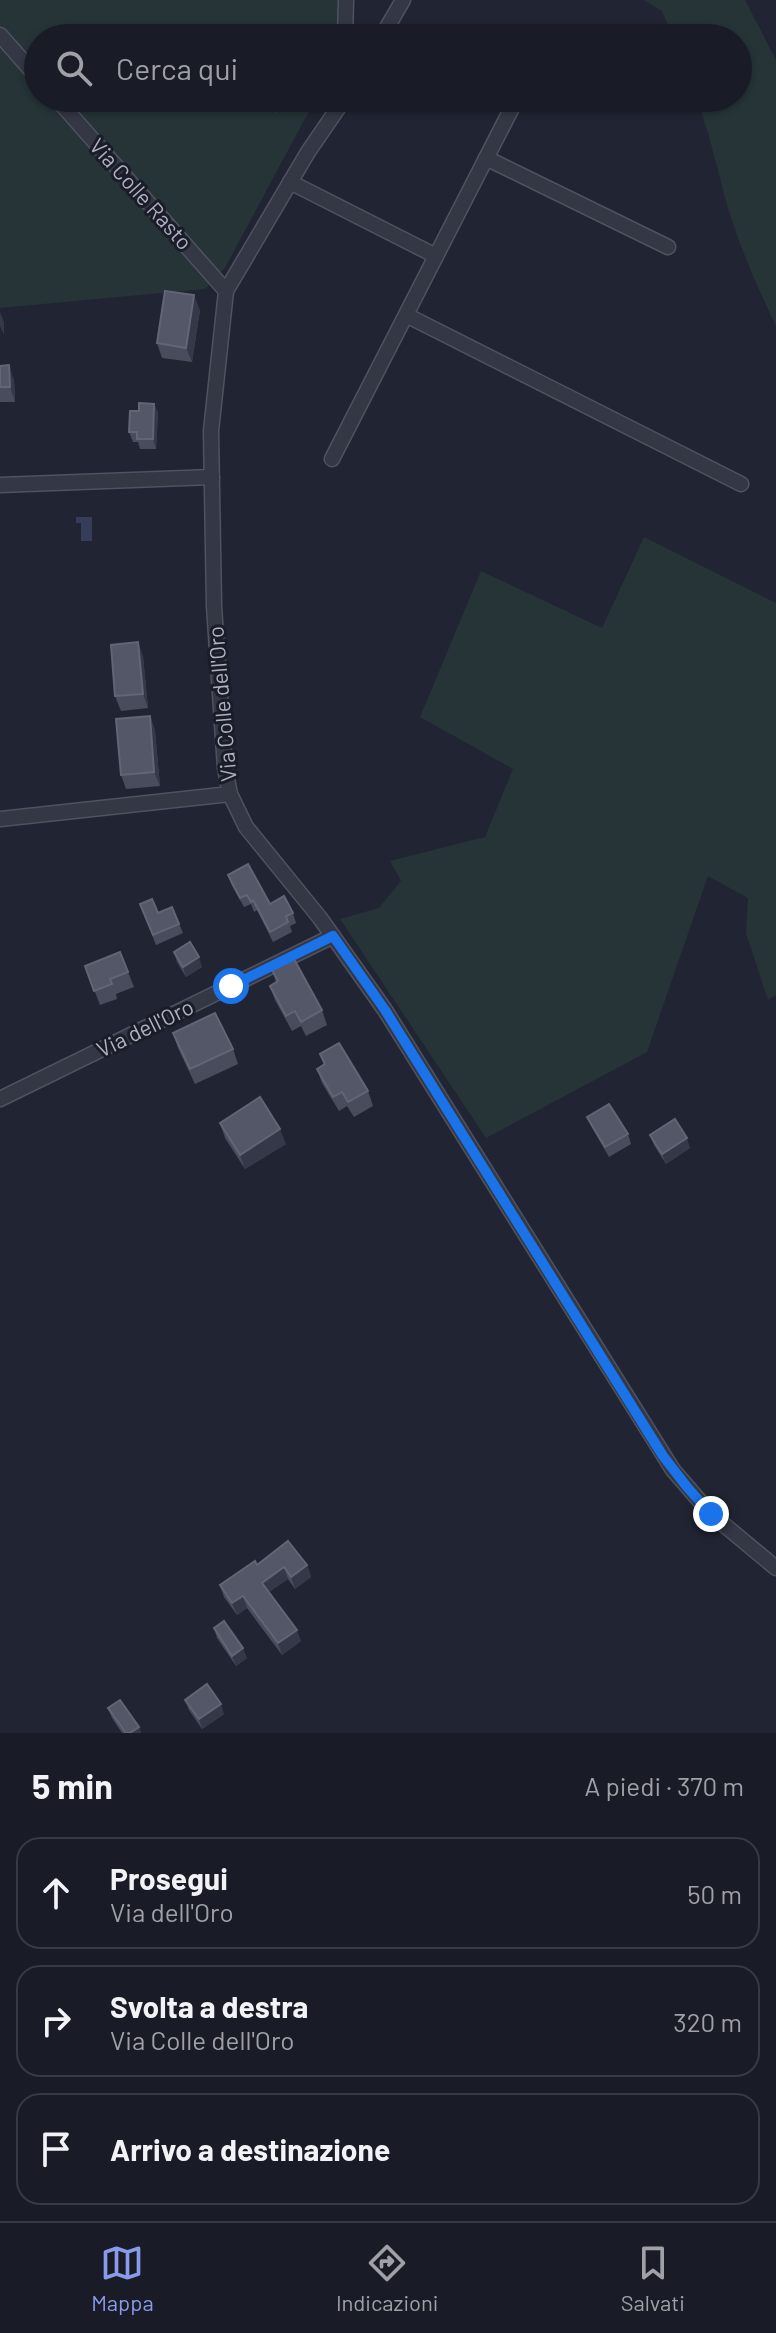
<!DOCTYPE html>
<html lang="it">
<head>
<meta charset="utf-8">
<style>
  :root { --surface:#191c26; --page:#22252e; --text:#f1f3f6; --muted:#9fa1a7; --line:#373a43; --accent:#899aeb }
  body { margin:0; font-family:Barlow,sans-serif; background:var(--page); color:var(--text) }
  .stop { position:absolute; width:24px; height:24px; margin:-18px; border:6px solid #1a73e8; border-radius:50%; background:#fff }
  .stop.end { background:#1a73e8; border-color:#fff; box-shadow:0 2px 8px #0008 }
  .list { margin:0; padding:0; list-style:none }
  h2 { display:flex; justify-content:space-between; align-items:center; height:104px; margin:0; padding:0 32px; font-size:34px }
  h2 small { font-size:26px; font-weight:400; color:var(--muted) }
  .list li { display:grid; grid-template-columns:52px 1fr auto; gap:24px; align-items:center; box-sizing:border-box; height:112px; margin:0 16px 16px; padding:0 16px; border:2px solid var(--line); border-radius:24px }
  .list b { display:block; font-size:30px; white-space:nowrap }
  .list p { margin:0; font-size:26px; white-space:nowrap; color:var(--muted) }
  .list em { font-size:26px; font-style:normal; color:var(--muted) }
  .icon { flex:none; width:44px; height:44px; fill:none; stroke:currentColor; stroke-width:2; stroke-linecap:round; stroke-linejoin:round }
  .map { position:relative; flex:none; width:776px; height:1733px; overflow:hidden }
  .search { position:absolute; background:var(--surface); box-shadow:0 2px 6px #0004; left:24px; right:24px; top:24px; height:88px; display:flex; align-items:center; gap:20px; box-sizing:border-box; padding:0 28px; border-radius:44px; color:var(--muted); font-size:30px }
  .sheet { height:488px; background:var(--surface) }
  nav { display:flex; justify-content:space-around; align-items:center; box-sizing:border-box; height:112px; border-top:2px solid var(--line); background:var(--surface); font-size:22px; color:var(--muted) }
  nav a { display:grid; justify-items:center; gap:4px }
  nav .on { color:var(--accent) }
  .map>svg:first-child { display:block }
  .green { fill:#263337 }
  .water { fill:#363d59 }
  .lines { fill:none; stroke-linecap:round; stroke-linejoin:round }
  .minor-casing { stroke:#4f525f; stroke-width:17 }
  .minor { stroke:#343744; stroke-width:14 }
  .wall { fill:#484c5d }
  .shaded-wall { fill:#343848 }
  .building { fill:#535768; stroke:#616576; stroke-width:2 }
  .route { stroke:#1a73e8; stroke-width:10 }
  .labels { text-anchor:middle; stroke-width:6; stroke-linejoin:round; paint-order:stroke }
  .street-label { font-size:22px; fill:#aeb1c1; stroke:#1a1d28 }
</style>
</head>
<body>
<div class="map">
<svg width="776" height="1733" viewBox="0 0 776 1733">
  <rect width="100%" height="100%" fill="#212533"/>
  <g class="green">
    <path d="M0,0H338L340,17L334,38H38V98H314L308,113L225,268L205,289L0,308Z"/>
    <path d="M644,0H745L776,60V326C757,287 740,247 727,205C717,169 710,133 696,98H738V38H673L662,11Z"/>
    <path d="M644,537L776,603V995L768,1000L746,933L748,898L708,876L647,1052L486,1138L340,919L379,908L401,881L390,861L485,837L513,769L420,717L481,571L602,628Z"/>
  </g>
  <path class="water" d="M76,517H92V541H81V523H76Z"/>
  <g class="lines">
    <defs>
      <g id="minor">
        <path d="M0,35L38,78"/>
        <path d="M345,38L346,0"/>
        <path d="M381,38L403,0"/>
        <path d="M56,98L226,291"/>
        <path d="M345,98L308,152L226,291L211,431L214,606L225,768L230,794L246,827L320,918L385,1010L673,1470L711,1514L776,1568"/>
        <path d="M486,158L668,247"/>
        <path d="M290,182L436,256"/>
        <path d="M406,315L741,484"/>
        <path d="M332,459L517,98"/>
        <path d="M0,485L212,477"/>
        <path d="M0,819L230,794"/>
        <path d="M0,1099L333,936"/>
      </g>
    </defs>
    <use href="#minor" class="minor-casing"/>
    <use href="#minor" class="minor"/>
  </g>
  <g class="wall">
    <path d="M263,98H294L276,113Z"/>
    <path d="M200,310L192,362L162,358L157,343Z"/>
    <path d="M0,366L14,380L15,402H0Z"/>
    <path d="M154,404L158,413L156,449H140L138,442H133L129,432L139,411Z"/>
    <path d="M138,642L143,657L148,708L121,711L115,696Z"/>
    <path d="M150,716L155,731L160,786L126,789L121,775Z"/>
    <path d="M228,875L270,904L293,913L296,923L290,926L292,932L273,942L257,910L254,912L251,904L244,907L231,884Z"/>
    <path d="M140,904L158,913L172,907L183,933L156,945Z"/>
    <path d="M120,952L134,987L116,994L117,999L100,1005L85,966Z"/>
    <path d="M174,952L202,967L186,977L177,962Z"/>
    <path d="M272,970L322,1010L327,1025L306,1036L301,1026L292,1031L275,1000L270,986L276,982Z"/>
    <path d="M173,1033L233,1049L238,1064L195,1084L178,1048Z"/>
    <path d="M320,1054L368,1091L373,1106L354,1117L347,1106L339,1111L322,1083L317,1069L324,1065Z"/>
    <path d="M587,1117L628,1134L631,1144L609,1157L591,1126Z"/>
    <path d="M220,1123L286,1144L245,1169L225,1138Z"/>
    <path d="M650,1135L690,1148L666,1164L654,1145Z"/>
    <path d="M257,1565H307L311,1577L295,1589L288,1579L269,1592L301,1641L282,1655L247,1608L237,1615L224,1597L220,1585Z"/>
    <path d="M214,1628L247,1658L236,1666L217,1638Z"/>
    <path d="M185,1700L224,1714L202,1729L189,1710Z"/>
    <path d="M108,1708L139,1727L141,1733H122L112,1718Z"/>
  </g>
  <g class="shaded-wall">
    <path d="M272,98H294L276,113L271,99Z"/>
    <path d="M194,295L200,310L192,362L186,348Z"/>
    <path d="M0,312L4,322V335L0,326Z"/>
    <path d="M9,365L14,380L15,402L10,387Z"/>
    <path d="M154,404L158,413L156,449L153,439Z"/>
    <path d="M138,642L143,657L148,708L143,694Z"/>
    <path d="M150,716L155,731L160,786L154,772Z"/>
    <path d="M199,957L202,967L186,977L183,967Z"/>
    <path d="M280,1129L286,1144L245,1169L240,1155Z"/>
    <path d="M687,1138L690,1148L666,1164L662,1154Z"/>
    <path d="M307,1565L311,1577L295,1589L291,1577Z"/>
    <path d="M284,1567L288,1579L266,1594L262,1583Z"/>
    <path d="M243,1596L247,1608L237,1615L232,1603Z"/>
    <path d="M297,1630L301,1641L282,1655L278,1643Z"/>
    <path d="M243,1648L247,1658L236,1666L232,1656Z"/>
    <path d="M221,1704L224,1714L202,1729L199,1719Z"/>
    <path d="M139,1727L141,1733H130Z"/>
  </g>
  <g class="building">
    <path d="M165,291L194,295L186,348L157,343Z"/>
    <path d="M9,365L10,387H0V366Z"/>
    <path d="M139,403L154,404L153,439H137V432H129L130,411H139Z"/>
    <path d="M138,642L143,694L115,696L111,645Z"/>
    <path d="M150,716L154,772L121,775L116,719Z"/>
    <path d="M248,864L270,904L284,896L293,913L286,916L288,922L270,932L253,900L251,902L247,895L240,898L228,875Z"/>
    <path d="M152,899L158,913L172,907L179,924L153,935L140,904Z"/>
    <path d="M190,942L199,957L183,967L174,952Z"/>
    <path d="M120,952L128,972L110,979L112,984L94,991L85,966Z"/>
    <path d="M294,959L322,1010L301,1022L295,1011L286,1016L270,986L278,981L272,970Z"/>
    <path d="M215,1013L233,1049L190,1069L173,1033Z"/>
    <path d="M339,1043L368,1091L348,1102L342,1092L333,1097L317,1069L325,1064L320,1054Z"/>
    <path d="M260,1097L280,1129L240,1155L220,1123Z"/>
    <path d="M609,1104L628,1134L605,1147L587,1117Z"/>
    <path d="M675,1119L687,1138L662,1154L650,1135Z"/>
    <path d="M288,1541L307,1565L291,1577L284,1567L262,1583L297,1630L278,1643L243,1596L232,1603L220,1585L255,1561L257,1565Z"/>
    <path d="M224,1621L243,1648L232,1656L214,1628Z"/>
    <path d="M207,1684L221,1704L199,1719L185,1700Z"/>
    <path d="M120,1700L139,1727L130,1733H126L108,1708Z"/>
  </g>
  <g class="lines">
    <path class="route" d="M231,986L333,936L385,1010L663,1456L687,1487L711,1514"/>
  </g>
  <g class="labels">
    <g class="street-label">
      <text transform="translate(141 194) rotate(48)" y="8">Via Colle Rasto</text>
      <text transform="translate(222 704) rotate(-95)" y="8">Via Colle dell'Oro</text>
      <text transform="translate(145 1028) rotate(-26)" y="8">Via dell'Oro</text>
    </g>
  </g>
</svg>
<div class="stop" style="left:231px;top:986px"></div>
<div class="stop end" style="left:711px;top:1514px"></div>
<div class="search"><svg class="icon" aria-label="search" viewBox="0 0 24 24"><circle cx="10" cy="10" r="6"/><path d="M15 15l6 6"/></svg>Cerca qui</div>
</div>
<section class="sheet">
<h2>5 min<small>A piedi · 370 m</small></h2>
<ul class="list">
<li><svg class="icon" aria-label="ahead" viewBox="0 0 24 24"><path d="M12 20V5M6 11l6-6 6 6"/></svg><div><b>Prosegui</b><p>Via dell'Oro</p></div><em>50 m</em></li>
<li><svg class="icon" aria-label="right" viewBox="0 0 24 24"><path d="M7 20v-9h11M14 6l5 5-5 5"/></svg><div><b>Svolta a destra</b><p>Via Colle dell'Oro</p></div><em>320 m</em></li>
<li><svg class="icon" aria-label="arrive" viewBox="0 0 24 24"><path d="M6 21V4h12l-3 4 3 4H6"/></svg><div><b>Arrivo a destinazione</b></div></li>
</ul>
</section>
<nav>
<a class="on"><svg class="icon" aria-label="map" viewBox="0 0 24 24"><path d="M3 6l6-2 6 2 6-2v14l-6 2-6-2-6 2zM9 4v14M15 6v14"/></svg>Mappa</a>
<a><svg class="icon" aria-label="directions" viewBox="0 0 24 24"><path d="M12 3l9 9-9 9-9-9zM9 14v-3h6M13 9l2 2-2 2"/></svg>Indicazioni</a>
<a><svg class="icon" aria-label="saved" viewBox="0 0 24 24"><path d="M7 4h10v16l-5-4-5 4z"/></svg>Salvati</a>
</nav>
</body>
</html>
